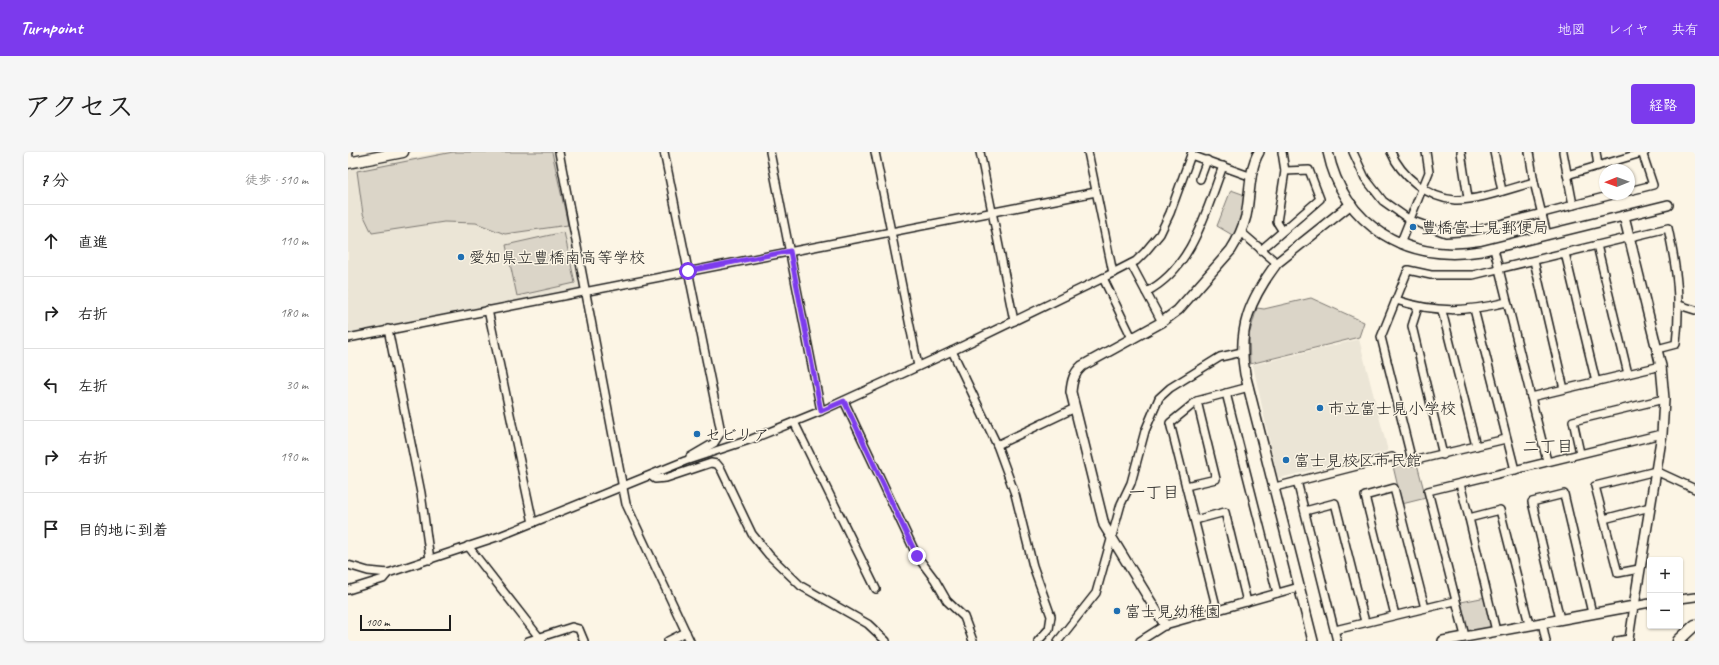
<!DOCTYPE html>
<html lang="ja">
<head>
<meta charset="utf-8">
<style>
  :root { --surface:#fff; --page:#f6f6f6; --text:#222; --muted:#767676; --line:#e0e0e0; --accent:#7c3aed }
  body { margin:0; font-family:Caveat,"Klee One",sans-serif; background:var(--page); color:var(--text) }
  .controls { position:absolute; right:12px; bottom:12px; display:grid; overflow:hidden; border-radius:4px; box-shadow:0 1px 3px #0004 }
  .controls button { width:36px; height:36px; display:grid; place-items:center; padding:0; border:0; border-bottom:1px solid var(--line); background:var(--surface); color:var(--text); font:20px sans-serif }
  .compass { position:absolute; left:1251px; top:12px; width:36px; height:36px; border-radius:50%; background:var(--surface); box-shadow:0 1px 3px #0004; rotate:269deg }
  .scale { position:absolute; left:12px; bottom:10px; width:91px; box-sizing:border-box; padding-left:4px; border:2px solid #1c1c1c; border-top:0; font-size:11px; line-height:14px; white-space:nowrap; color:#1c1c1c; -webkit-text-stroke:3px #fcf5e5; paint-order:stroke }
  .stop { position:absolute; width:12px; height:12px; margin:-9px; border:3px solid #7c3aed; border-radius:50%; background:#fff }
  .stop.end { background:#7c3aed; border-color:#fff; box-shadow:0 1px 4px #0008 }
  .list { margin:0; padding:0; list-style:none }
  h2 { display:flex; justify-content:space-between; align-items:center; height:52px; margin:0; padding:0 16px; font-size:17px }
  h2 small { font-size:13px; font-weight:400; color:var(--muted) }
  .list li { display:grid; grid-template-columns:26px 1fr auto; gap:12px; align-items:center; box-sizing:border-box; height:72px; padding:0 16px; border-top:1px solid var(--line) }
  .list b { display:block; font-size:15px; white-space:nowrap }
  .list em { font-size:13px; font-style:normal; color:var(--muted) }
  .icon { flex:none; width:22px; height:22px; fill:none; stroke:currentColor; stroke-width:2; stroke-linecap:round; stroke-linejoin:round }
  .map { position:relative; flex:none; width:1347px; height:489px; overflow:hidden; border-radius:4px }
  header { display:flex; align-items:center; gap:24px; box-sizing:border-box; height:56px; padding:0 20px; background:var(--accent); color:#fff }
  header strong { font-size:19px }
  nav { display:flex; gap:22px; margin-inline-start:auto; font-size:14px }
  .intro { display:flex; align-items:center; justify-content:space-between; box-sizing:border-box; height:96px; padding:0 24px }
  h1 { margin:0; font-size:28px }
  .button { padding:10px 18px; border-radius:4px; background:var(--accent); color:#fff; font-size:14px; font-weight:700 }
  main { display:flex; gap:24px; padding:0 24px }
  aside { flex:1; background:var(--surface); border-radius:4px; box-shadow:0 1px 3px #0004 }
  .map>svg:first-child { display:block }
  .built { fill:#ebe5d6 }
  .green { fill:#dbd5c8; stroke:#7c7872 }
  .lines { fill:none; stroke-linecap:round; stroke-linejoin:round }
  .minor-casing { stroke:#1c1c1c; stroke-width:10 }
  .tertiary-casing { stroke:#1c1c1c; stroke-width:12 }
  .secondary-casing { stroke:#1c1c1c; stroke-width:13 }
  .minor { stroke:#fcf5e5; stroke-width:7 }
  .tertiary { stroke:#fcf5e5; stroke-width:9 }
  .secondary { stroke:#fcf5e5; stroke-width:10 }
  .route { stroke:#7c3aed; stroke-width:5 }
  .poi-dot { fill:#1f6fb2; stroke:#fcf5e5; stroke-width:1.5 }
  .labels { text-anchor:middle; stroke-width:3; stroke-linejoin:round; paint-order:stroke }
  .poi-label { font-size:16px; fill:#1c1c1c; stroke:#fcf5e5; text-anchor:start }
  .neighbourhood-label { font-size:17px; fill:#1c1c1c; stroke:#fcf5e5 }
</style>
</head>
<body>
<header>
<strong>Turnpoint</strong>
<nav><a>地図</a><a>レイヤ</a><a>共有</a></nav>
</header>
<div class="intro"><h1>アクセス</h1><a class="button">経路</a></div>
<main>
<aside>
<h2>7 分<small>徒歩 · 510 m</small></h2>
<ul class="list">
<li><svg class="icon" aria-label="ahead" viewBox="0 0 24 24"><path d="M12 20V5M6 11l6-6 6 6"/></svg><div><b>直進</b></div><em>110 m</em></li>
<li><svg class="icon" aria-label="right" viewBox="0 0 24 24"><path d="M7 20v-9h11M14 6l5 5-5 5"/></svg><div><b>右折</b></div><em>180 m</em></li>
<li><svg class="icon" aria-label="left" viewBox="0 0 24 24"><path d="M17 20v-9H6M10 6l-5 5 5 5"/></svg><div><b>左折</b></div><em>30 m</em></li>
<li><svg class="icon" aria-label="right" viewBox="0 0 24 24"><path d="M7 20v-9h11M14 6l5 5-5 5"/></svg><div><b>右折</b></div><em>190 m</em></li>
<li><svg class="icon" aria-label="arrive" viewBox="0 0 24 24"><path d="M6 21V4h12l-3 4 3 4H6"/></svg><div><b>目的地に到着</b></div></li>
</ul>
</aside>
<div class="map">
<svg width="1347" height="489" viewBox="0 0 1347 489">
  <rect width="100%" height="100%" fill="#fcf5e5"/>
  <filter id="ink" filterUnits="userSpaceOnUse"><feTurbulence type="fractalNoise" baseFrequency=".025" numOctaves="2"/><feDisplacementMap in="SourceGraphic" scale="8" xChannelSelector="R" yChannelSelector="G"/><feConvolveMatrix kernelMatrix="1 2 1 2 8 2 1 2 1" color-interpolation-filters="sRGB"/></filter>
  <g filter="url(#ink)">
    <g class="built">
      <path d="M95,0H206L233,136L0,181V18Z"/>
      <path d="M1011,187L1040,299L932,326L929,324L905,213Z"/>
    </g>
    <g class="green">
      <path d="M105,0H204L220,73L157,82L128,71L96,70L24,81L15,62L9,19Z"/>
      <path d="M883,38L897,43L894,68L886,84L869,74Z"/>
      <path d="M216,80L227,131L169,144L158,93Z"/>
      <path d="M963,146L1016,170L1011,185L902,212L901,183L909,156L916,157Z"/>
      <path d="M1061,306L1063,314L1069,312L1078,346L1054,352L1044,310Z"/>
      <path d="M1138,445L1145,474L1144,477L1120,480L1113,450Z"/>
    </g>
    <g class="lines">
      <defs>
        <g id="minor">
          <path d="M0,0L2,11"/>
          <path d="M211,0L278,352L342,489"/>
          <path d="M316,0L373,280L366,291L342,305"/>
          <path d="M422,0L473,259"/>
          <path d="M527,0L570,214"/>
          <path d="M632,0L666,169"/>
          <path d="M740,0L765,121"/>
          <path d="M1005,0L1017,26L1035,49L1062,68L1098,81L1125,79L1268,42"/>
          <path d="M1043,0C1053,24 1080,46 1107,48C1128,49 1164,36 1186,30"/>
          <path d="M1113,0L1120,46"/>
          <path d="M1146,0L1154,39"/>
          <path d="M1181,0L1186,30L1199,83"/>
          <path d="M1215,0L1225,53"/>
          <path d="M1248,0L1250,14"/>
          <path d="M843,3L904,25"/>
          <path d="M1219,23L1297,0"/>
          <path d="M852,27L859,8"/>
          <path d="M1281,39L1305,33L1294,0"/>
          <path d="M934,78L929,70L937,19"/>
          <path d="M893,80L929,111"/>
          <path d="M1052,92L1081,20L1078,0"/>
          <path d="M1249,93L1280,222"/>
          <path d="M1146,97L1199,309"/>
          <path d="M913,98L972,47L961,18L937,19L934,0"/>
          <path d="M1217,101L1248,230"/>
          <path d="M1186,109L1216,237"/>
          <path d="M783,112L814,170"/>
          <path d="M755,126L784,186"/>
          <path d="M798,140C844,117 858,59 875,14"/>
          <path d="M1048,148C1088,161 1118,160 1159,150"/>
          <path d="M1331,153L1347,158"/>
          <path d="M1070,155L1064,174L1095,303"/>
          <path d="M1126,157L1167,318"/>
          <path d="M140,158L185,371"/>
          <path d="M1094,159L1128,294"/>
          <path d="M40,177L73,341L82,408"/>
          <path d="M0,186L748,40"/>
          <path d="M604,199L649,293L667,342L685,414L703,464L701,477L690,489"/>
          <path d="M878,241L929,441"/>
          <path d="M1183,245L1313,214"/>
          <path d="M496,249L569,404L587,428L599,449L616,465L625,489"/>
          <path d="M446,270L528,437"/>
          <path d="M1158,287L1064,309L1033,185L1060,118L1083,123H1125L1320,76C1329,118 1333,149 1328,192L1309,197"/>
          <path d="M649,293L727,256"/>
          <path d="M1232,301L1225,269L1316,247"/>
          <path d="M303,324L307,327L318,326L363,311L369,312L373,317L404,382L421,403L453,434L520,472L538,489"/>
          <path d="M949,329L989,489"/>
          <path d="M1112,332L1121,366"/>
          <path d="M838,334L868,327L849,249"/>
          <path d="M927,335L1044,305"/>
          <path d="M957,359L987,351L1017,470"/>
          <path d="M1256,367L1302,355"/>
          <path d="M847,368L877,360L899,450"/>
          <path d="M120,394L194,489"/>
          <path d="M0,413L20,419L40,421L152,384L337,309L404,287L473,259L604,199L755,126L788,109L797,100L812,82L822,61L844,0"/>
          <path d="M1291,417L1270,421L1247,334L1308,319L1347,337"/>
          <path d="M0,438L35,427L40,421"/>
          <path d="M1332,447L1347,445"/>
          <path d="M869,458L822,271L849,249L901,235"/>
          <path d="M1047,463L1017,344L1046,336L1077,456"/>
          <path d="M1212,467L1184,350L1216,342L1244,461"/>
          <path d="M1194,470L1198,489"/>
          <path d="M987,478L1107,449"/>
          <path d="M1148,479L1121,366L1152,358L1181,472"/>
          <path d="M1117,484L1080,339L1314,282"/>
          <path d="M180,489L224,475L231,477L236,489"/>
          <path d="M320,489L338,480"/>
          <path d="M710,489L748,441L773,352L783,331L797,279L811,246L822,236L872,205L894,200"/>
          <path d="M792,489L817,473L951,435"/>
          <path d="M1269,489L1281,487L1286,454L1302,451"/>
        </g>
        <g id="tertiary">
          <path d="M980,0C996,75 1060,111 1133,99L1320,53"/>
          <path d="M817,473L756,373L723,240C724,229 726,221 734,214L814,170L830,158L883,98C890,87 895,76 898,64C902,45 901,16 911,0"/>
          <path d="M965,489L897,222C889,177 902,147 929,111L1003,52"/>
          <path d="M1095,489L1286,454L1314,282L1316,247L1313,214L1276,64"/>
        </g>
        <g id="secondary">
          <path d="M0,11L55,0"/>
          <path d="M1330,489L1347,473"/>
        </g>
      </defs>
      <use href="#minor" class="minor-casing"/>
      <use href="#tertiary" class="tertiary-casing"/>
      <use href="#secondary" class="secondary-casing"/>
      <use href="#minor" class="minor"/>
      <use href="#tertiary" class="tertiary"/>
      <use href="#secondary" class="secondary"/>
    </g>
  </g>
  <g class="lines" filter="url(#ink)">
    <path class="route" d="M340,119L442,99L473,259L496,249L569,404"/>
  </g>
  <g class="poi-dot">
    <circle cx="1065" cy="75" r="4"/>
    <circle cx="113" cy="105" r="4"/>
    <circle cx="972" cy="256" r="4"/>
    <circle cx="349" cy="282" r="4"/>
    <circle cx="938" cy="308" r="4"/>
    <circle cx="769" cy="459" r="4"/>
  </g>
  <g class="labels">
    <g class="poi-label">
      <text x="1073" y="81">豊橋富士見郵便局</text>
      <text x="121" y="111">愛知県立豊橋南高等学校</text>
      <text x="980" y="262">市立富士見小学校</text>
      <text x="357" y="288">セビリア</text>
      <text x="946" y="314">富士見校区市民館</text>
      <text x="777" y="465">富士見幼稚園</text>
    </g>
    <g class="neighbourhood-label">
      <text x="1200" y="300">二丁目</text>
      <text x="806" y="346">一丁目</text>
    </g>
  </g>
</svg>
<div class="controls">
<button>+</button>
<button>−</button>
</div>
<svg class="compass" viewBox="-18 -18 36 36"><path d="M0-13l5 13h-10z" fill="#e53935"/><path d="M0 13l5-13h-10z" fill="#767676"/></svg>
<div class="scale">100 m</div>
<div class="stop" style="left:340px;top:119px"></div>
<div class="stop end" style="left:569px;top:404px"></div>
</div>
</main>
</body>
</html>
